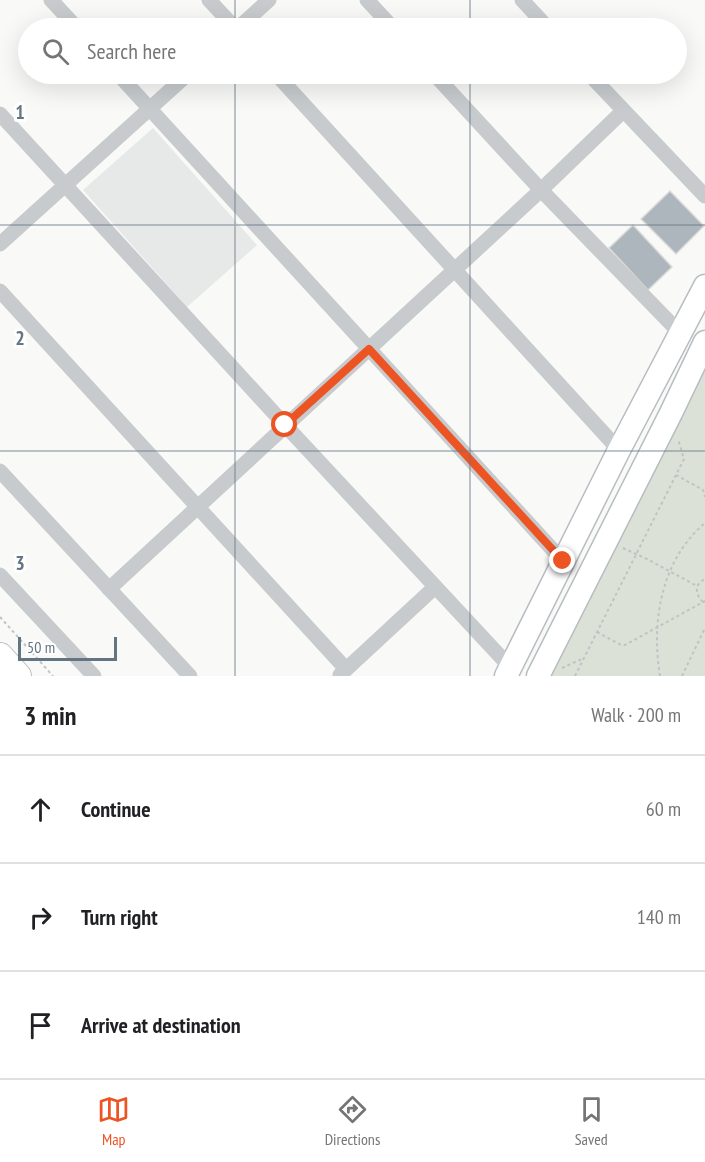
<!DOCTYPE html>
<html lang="en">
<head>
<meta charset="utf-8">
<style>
  :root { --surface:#fff; --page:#f2f2f2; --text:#202124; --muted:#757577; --line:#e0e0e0; --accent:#ec5424 }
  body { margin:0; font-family:"PT Sans Narrow",sans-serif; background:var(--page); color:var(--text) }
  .scale { position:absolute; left:18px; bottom:15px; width:99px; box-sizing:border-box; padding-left:6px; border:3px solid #637583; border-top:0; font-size:16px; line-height:21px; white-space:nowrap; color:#637583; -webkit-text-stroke:4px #fff; paint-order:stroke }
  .stop { position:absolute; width:18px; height:18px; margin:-14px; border:4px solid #ec5424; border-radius:50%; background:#fff }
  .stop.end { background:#ec5424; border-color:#fff; box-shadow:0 2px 6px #0008 }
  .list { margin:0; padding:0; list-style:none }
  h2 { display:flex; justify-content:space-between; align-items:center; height:78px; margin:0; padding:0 24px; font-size:26px }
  h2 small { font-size:20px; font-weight:400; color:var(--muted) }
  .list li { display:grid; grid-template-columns:39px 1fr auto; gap:18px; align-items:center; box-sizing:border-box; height:108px; padding:0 24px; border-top:2px solid var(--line) }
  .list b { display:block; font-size:22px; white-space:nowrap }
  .list em { font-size:20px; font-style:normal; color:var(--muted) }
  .icon { flex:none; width:33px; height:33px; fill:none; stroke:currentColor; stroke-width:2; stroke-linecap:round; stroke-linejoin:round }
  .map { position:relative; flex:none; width:705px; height:676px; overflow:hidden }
  .search { position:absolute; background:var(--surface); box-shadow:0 6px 24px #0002; left:18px; right:18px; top:18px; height:66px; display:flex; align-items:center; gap:15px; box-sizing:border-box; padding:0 21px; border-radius:33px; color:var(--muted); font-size:22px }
  .sheet { height:402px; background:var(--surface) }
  nav { display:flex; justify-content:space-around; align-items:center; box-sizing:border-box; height:84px; border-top:2px solid var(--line); background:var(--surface); font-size:16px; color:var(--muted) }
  nav a { display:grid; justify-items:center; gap:3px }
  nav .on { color:var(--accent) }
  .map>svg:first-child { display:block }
  .built { fill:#e7e8e8 }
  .green { fill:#dbe1d7 }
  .building { fill:#adb6bc; stroke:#dbdbd9; stroke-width:1.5 }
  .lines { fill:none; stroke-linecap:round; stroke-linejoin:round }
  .secondary-casing { stroke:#b7bdc1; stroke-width:25 }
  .primary-casing { stroke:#babec2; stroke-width:28 }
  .path { stroke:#c0c3c5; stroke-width:2; stroke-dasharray:3 3; stroke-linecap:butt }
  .minor { stroke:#c7cbce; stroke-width:15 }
  .secondary { stroke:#fff; stroke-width:22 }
  .primary { stroke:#fff; stroke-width:26 }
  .route { stroke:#ec5424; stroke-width:8 }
  .grid { fill:none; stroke:#637583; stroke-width:1.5; stroke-opacity:0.55 }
  .grid-label { font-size:20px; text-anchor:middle; font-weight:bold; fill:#637583; stroke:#fff; stroke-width:6; stroke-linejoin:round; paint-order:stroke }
</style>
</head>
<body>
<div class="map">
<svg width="705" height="676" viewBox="0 0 705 676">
  <rect width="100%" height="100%" fill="#f9f9f7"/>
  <path class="built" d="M153,128L257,245L187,307L83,190Z"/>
  <path class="green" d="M705,370V676H543Z"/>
  <g class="building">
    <path d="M670,191L704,226L676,254L641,219Z"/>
    <path d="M633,225L672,267L648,290L609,248Z"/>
  </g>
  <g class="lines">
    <defs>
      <g id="secondary">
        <path d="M506,676L619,450L705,286"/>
        <path d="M538,676L671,413L705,342"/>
      </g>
      <path id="primary" d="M0,656L18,676"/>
    </defs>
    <use href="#secondary" class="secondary-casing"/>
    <use href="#primary" class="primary-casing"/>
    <g class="path">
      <path d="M676,475L703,490L705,497"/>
      <path d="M623,548L647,559L697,586"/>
      <path d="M703,602C695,594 694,584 705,579"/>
      <path d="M0,617L53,676"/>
      <path d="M597,632L621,645H625L705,601"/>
      <path d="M562,668L584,658"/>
      <path d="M575,676L684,459L678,439"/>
      <path d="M660,676C651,622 661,560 705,523"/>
      <path d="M682,676L705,628"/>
    </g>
    <g class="minor">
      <path d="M51,0L77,28"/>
      <path d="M209,0L235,28"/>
      <path d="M367,0L393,28"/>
      <path d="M522,0L548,28"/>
      <path d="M238,28L269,0"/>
      <path d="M118,74L563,561"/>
      <path d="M276,74L619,450"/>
      <path d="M434,74L541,190L680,333"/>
      <path d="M589,74L705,196"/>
      <path d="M0,114L285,425L511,668"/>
      <path d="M0,244L188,74"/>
      <path d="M0,291L346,669"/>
      <path d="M0,471L190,676"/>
      <path d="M0,575L94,676"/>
      <path d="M109,589L541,190L623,111"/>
      <path d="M340,675L435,587"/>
    </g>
    <use href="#secondary" class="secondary"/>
    <use href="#primary" class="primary"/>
  </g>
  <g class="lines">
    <path class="route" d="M285,425L369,349L563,561"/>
  </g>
  <path class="grid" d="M235,0V28M470,0V28M235,74V676M470,74V676M0,225H705M0,451H705"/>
  <g class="grid-label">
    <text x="20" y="119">1</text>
    <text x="20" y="345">2</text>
    <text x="20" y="570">3</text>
  </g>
</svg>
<div class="scale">50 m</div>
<div class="stop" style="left:285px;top:425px"></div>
<div class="stop end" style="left:563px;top:561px"></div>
<div class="search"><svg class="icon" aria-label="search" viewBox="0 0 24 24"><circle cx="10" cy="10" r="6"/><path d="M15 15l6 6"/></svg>Search here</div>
</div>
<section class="sheet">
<h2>3 min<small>Walk · 200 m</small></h2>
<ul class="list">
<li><svg class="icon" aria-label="ahead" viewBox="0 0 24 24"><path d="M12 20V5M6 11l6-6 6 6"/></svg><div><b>Continue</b></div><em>60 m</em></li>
<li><svg class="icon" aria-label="right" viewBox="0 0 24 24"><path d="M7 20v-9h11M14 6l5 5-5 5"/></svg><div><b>Turn right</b></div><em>140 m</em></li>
<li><svg class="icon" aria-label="arrive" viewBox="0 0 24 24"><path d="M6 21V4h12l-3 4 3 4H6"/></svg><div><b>Arrive at destination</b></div></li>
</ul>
</section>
<nav>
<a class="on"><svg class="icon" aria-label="map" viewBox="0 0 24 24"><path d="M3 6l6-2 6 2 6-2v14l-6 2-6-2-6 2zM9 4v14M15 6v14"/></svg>Map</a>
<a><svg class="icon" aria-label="directions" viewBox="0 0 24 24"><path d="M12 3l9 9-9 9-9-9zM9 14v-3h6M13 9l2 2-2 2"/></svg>Directions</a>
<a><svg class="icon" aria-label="saved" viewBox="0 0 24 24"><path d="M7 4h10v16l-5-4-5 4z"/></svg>Saved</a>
</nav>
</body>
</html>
